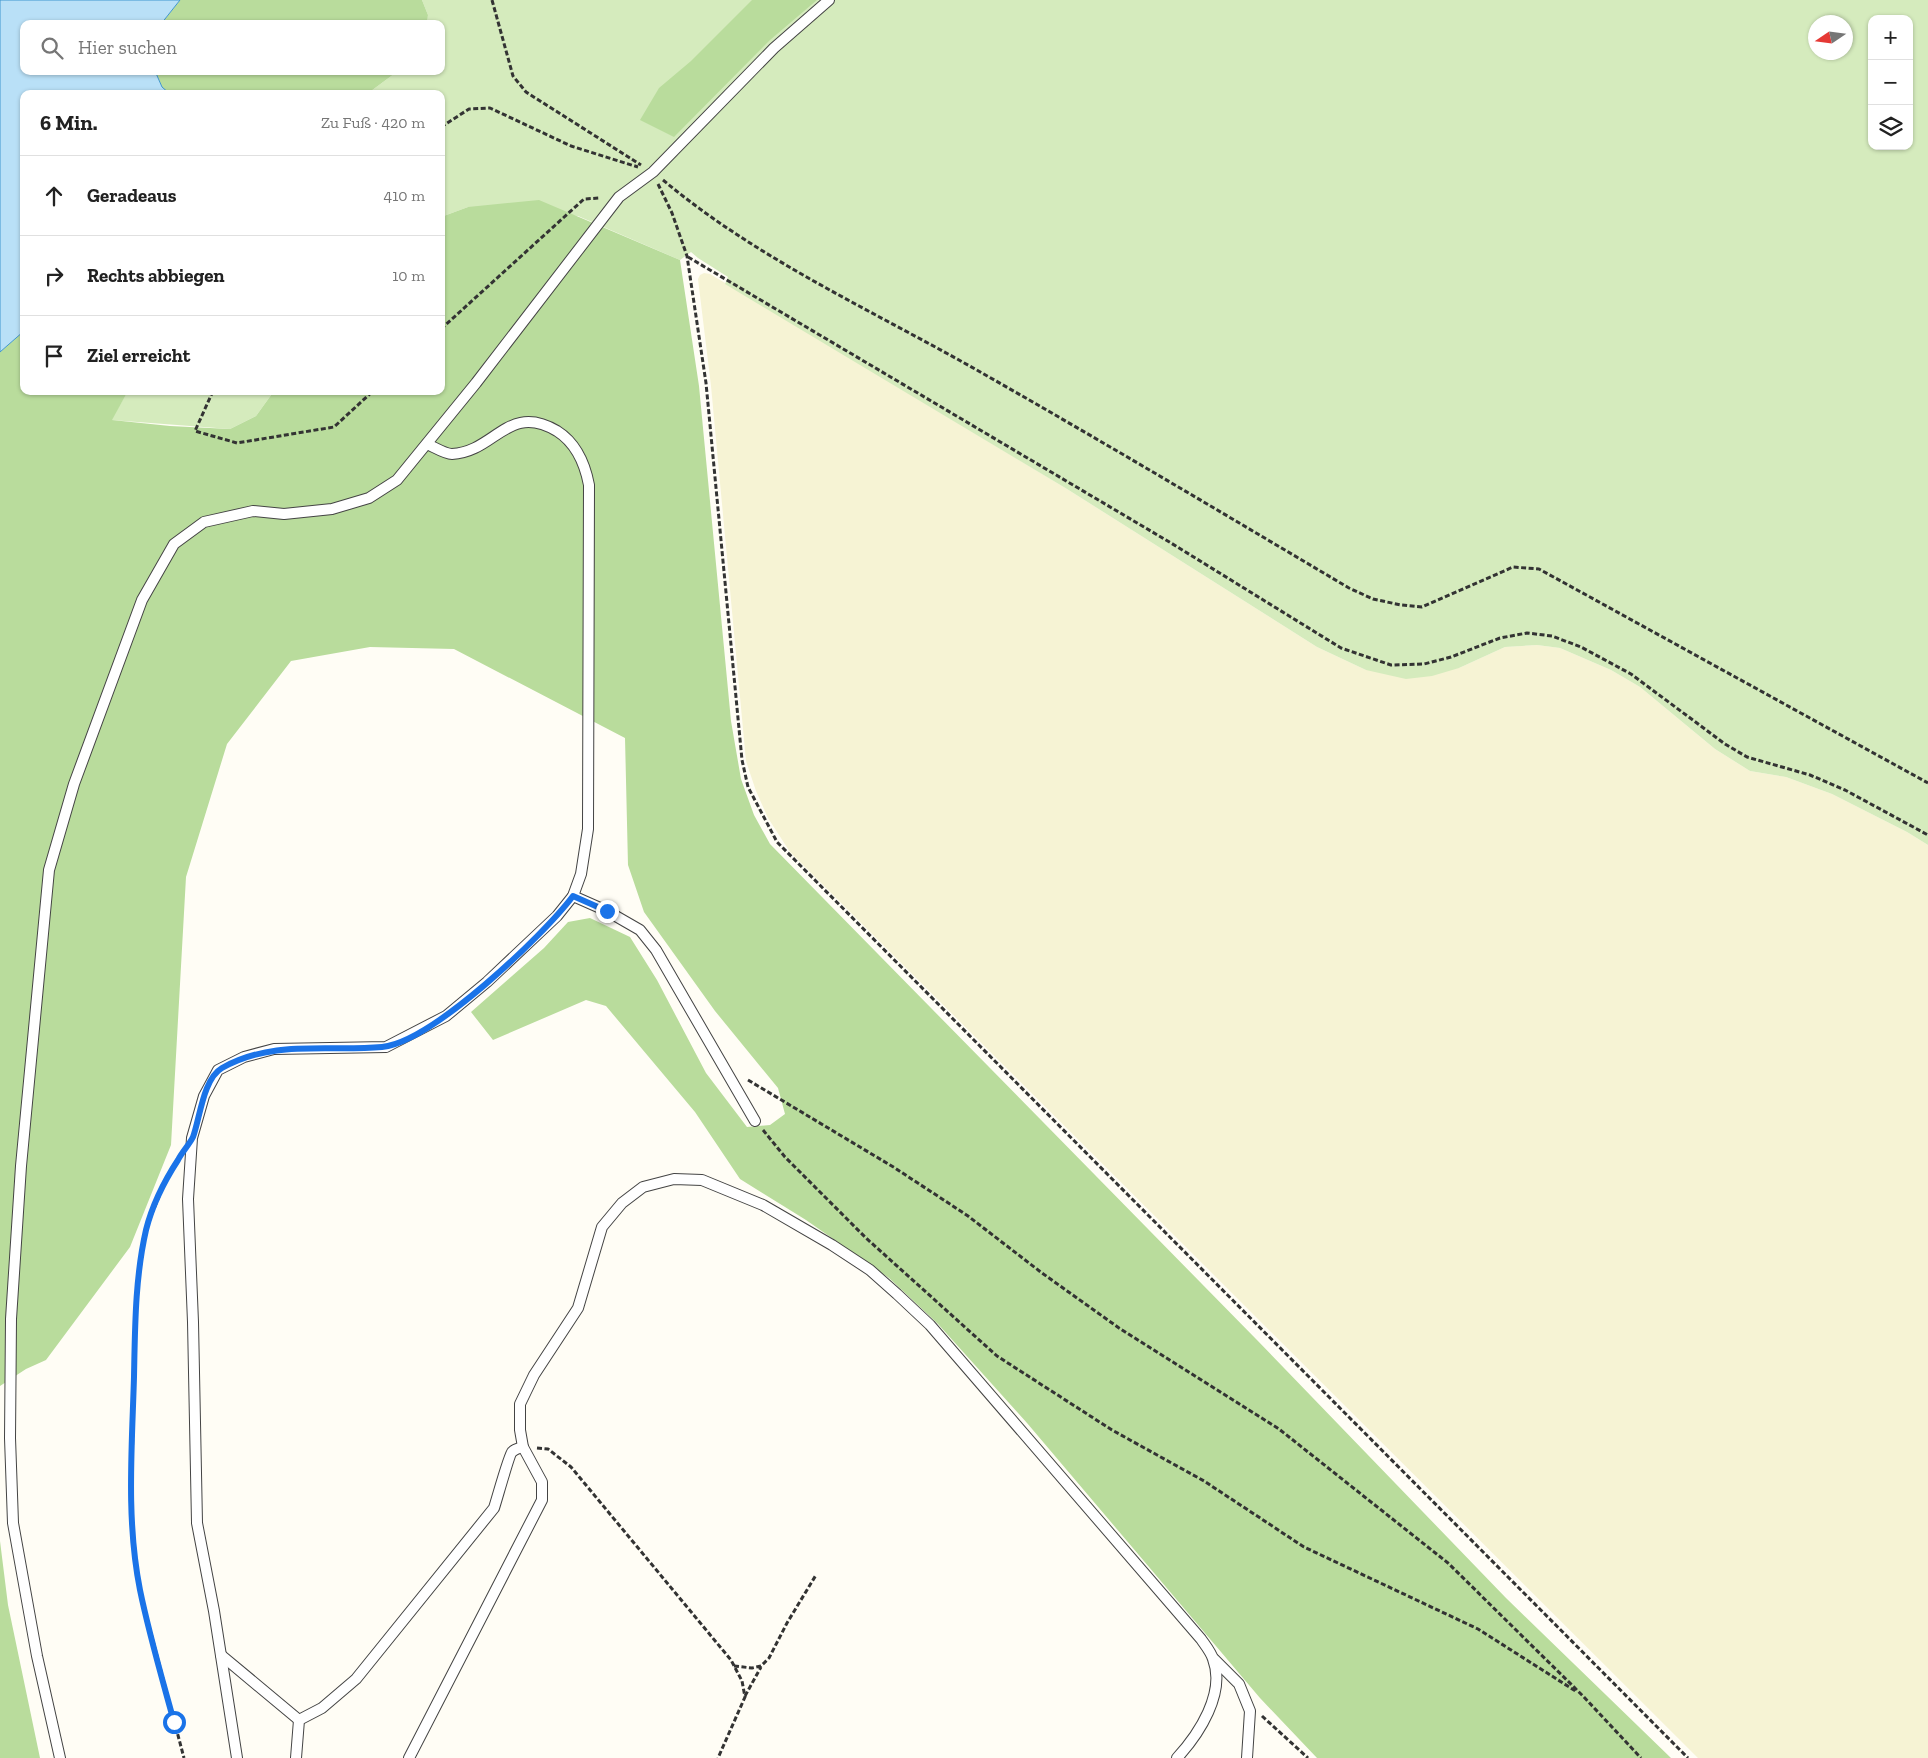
<!DOCTYPE html>
<html lang="de">
<head>
<meta charset="utf-8">
<style>
  :root { --surface:#fff; --page:#f6f6f6; --text:#222; --muted:#767676; --line:#e0e0e0 }
  body { margin:0; font-family:"Zilla Slab",serif; background:var(--page); color:var(--text) }
  .controls { position:absolute; right:15px; top:15px; display:grid; overflow:hidden; border-radius:10px; box-shadow:0 1px 4px #0004 }
  .controls button { width:45px; height:45px; display:grid; place-items:center; padding:0; border:0; border-bottom:1px solid var(--line); background:var(--surface); color:var(--text); font:25px sans-serif }
  .compass { position:absolute; left:1808px; top:15px; width:45px; height:45px; border-radius:50%; background:var(--surface); box-shadow:0 1px 4px #0004; rotate:257deg }
  .stop { position:absolute; width:15px; height:15px; margin:-11px; border:4px solid #1a73e8; border-radius:50%; background:#fff }
  .stop.end { background:#1a73e8; border-color:#fff; box-shadow:0 1px 5px #0008 }
  .list { margin:0; padding:0; list-style:none }
  h2 { display:flex; justify-content:space-between; align-items:center; height:65px; margin:0; padding:0 20px; font-size:21px }
  h2 small { font-size:16px; font-weight:400; color:var(--muted) }
  .list li { display:grid; grid-template-columns:32px 1fr auto; gap:15px; align-items:center; box-sizing:border-box; height:80px; padding:0 20px; border-top:1px solid var(--line) }
  .list b { display:block; font-size:19px; white-space:nowrap }
  .list em { font-size:16px; font-style:normal; color:var(--muted) }
  .icon { flex:none; width:28px; height:28px; fill:none; stroke:currentColor; stroke-width:2; stroke-linecap:round; stroke-linejoin:round }
  .map { position:relative; flex:none; width:1928px; height:1758px; overflow:hidden }
  .search { position:absolute; background:var(--surface); box-shadow:0 1px 4px #0004; left:20px; top:20px; width:425px; height:55px; display:flex; align-items:center; gap:12px; box-sizing:border-box; padding:0 18px; border-radius:10px; color:var(--muted); font-size:19px }
  .panel { position:absolute; background:var(--surface); box-shadow:0 1px 4px #0004; left:20px; top:90px; width:425px; height:305px; border-radius:10px }
  .map>svg:first-child { display:block }
  .farmland { fill:#f6f3d4 }
  .green { fill:#d5ebbd; fill-rule:evenodd }
  .forest { fill:#b9dc9c }
  .water { fill:#b9e0f7; stroke:#3f96cf }
  .lines { fill:none; stroke-linecap:round; stroke-linejoin:round }
  .lane-casing { stroke:#444; stroke-width:12 }
  .path { stroke:#333; stroke-width:3; stroke-dasharray:5 2.5; stroke-linecap:butt }
  .lane { stroke:#fff; stroke-width:10 }
  .route { stroke:#1a73e8; stroke-width:6 }
</style>
</head>
<body>
<div class="map">
<svg width="1928" height="1758" viewBox="0 0 1928 1758">
  <rect width="100%" height="100%" fill="#fffdf5"/>
  <path class="farmland" d="M704,273L710,274L1067,489L1317,647L1366,670L1459,668L1505,647L1537,645L1560,648L1611,670L1640,687L1715,749L1750,771L1786,777L1832,794L1907,832L1928,845V1758H1698L790,852L768,818L756,791L746,761L711,386L698,279L700,275Z"/>
  <g class="green">
    <path d="M422,0H1928V845L1907,832L1832,794L1786,777L1750,771L1715,749L1640,687L1611,670L1560,648L1537,645L1505,647L1459,668L1432,676L1406,679L1366,670L1317,647L1067,489L725,284L728,277L698,258L691,252L680,260L578,216L468,207L441,217V94H367L398,71H441V24H427L428,15ZM1872,19H1909V146H1872ZM1816,22H1846V52H1816Z"/>
    <path d="M128,391H274L256,416L230,429L111,420Z"/>
  </g>
  <g class="forest">
    <path d="M180,0H422L428,15L427,24H161Z"/>
    <path d="M752,0H817L770,40L674,137L640,120L659,88L691,61Z"/>
    <path d="M155,71H398L367,94H170L162,87Z"/>
    <path d="M539,200L680,260L699,386L731,721L741,779L754,815L770,844L1256,1339L1506,1598L1671,1758H1317L1260,1698L1027,1423L938,1324L889,1278L806,1220L740,1179L695,1112L606,1006L586,1000L493,1040L471,1012L544,948L568,922L590,918L630,937L657,980L706,1073L747,1127L770,1125L785,1114L778,1088L715,1011L644,912L628,865L625,738L454,649L370,647L291,661L227,744L186,877L171,1145L130,1247L46,1360L26,1369L0,1386V352L24,331V391H128L112,420L170,426L230,429L256,416L274,391H441V217L468,207Z"/>
    <path d="M0,1541L8,1605L40,1758H0Z"/>
  </g>
  <path class="water" d="M0,0H180L161,24H24V71H155L162,87L170,94H24V331L0,352Z"/>
  <g class="lines">
    <defs>
      <g id="lane">
        <path d="M573,896L607,911L640,930L656,950L755,1121"/>
        <path d="M221,1655L299,1720"/>
        <path d="M1214,1659L1239,1684L1250,1711L1247,1758"/>
        <path d="M60,1758L37,1656L13,1523L10,1438L11,1319L21,1166L49,870L74,784L142,600L174,544L204,522L253,511L284,514L332,509L369,498L397,480L476,383L619,197L653,172L774,48L829,0"/>
        <path d="M237,1758L214,1611L197,1523L193,1322L188,1199L192,1138L204,1096L218,1070L244,1057L274,1049L386,1047L446,1016L487,982L557,916L573,896L581,874L588,829L589,485C585,464 576,443 557,431C508,402 495,452 452,454C445,454 434,447 427,444"/>
        <path d="M296,1758L299,1720L322,1708L356,1679L494,1508C497,1499 509,1455 512,1452C515,1449 520,1448 523,1447"/>
        <path d="M409,1758L542,1500V1482L523,1447L520,1430V1404L534,1375L578,1308L602,1227L622,1203L643,1187L674,1179L702,1180L763,1205L832,1245L870,1270L897,1294L930,1325L1201,1639C1205,1645 1211,1652 1213,1659C1226,1693 1199,1734 1177,1758"/>
      </g>
    </defs>
    <use href="#lane" class="lane-casing"/>
    <g class="path">
      <path d="M492,0L513,76L526,92L641,165"/>
      <path d="M441,127L469,109L490,108L571,146L638,167"/>
      <path d="M663,180C756,258 869,309 975,369C1100,440 1224,514 1349,588L1373,599L1401,605L1422,607L1513,567L1539,569L1928,783"/>
      <path d="M658,184L672,213L687,256L706,383L742,760L748,787L777,842L1688,1758"/>
      <path d="M688,257L1171,543L1341,648L1391,665L1424,664L1451,657L1500,638L1527,633L1552,636L1581,647L1631,674L1725,744L1747,757L1810,775L1845,790L1928,835"/>
      <path d="M441,329L584,199L600,198"/>
      <path d="M213,391L195,431L237,443L334,427L373,391"/>
      <path d="M748,1080L895,1168L968,1216L1042,1273L1119,1328L1279,1429L1448,1563L1583,1696L1641,1758"/>
      <path d="M763,1130L785,1157L866,1238L997,1356L1112,1430L1204,1481L1304,1547L1478,1629L1577,1692"/>
      <path d="M176,1162L165,1182L146,1228L136,1297L131,1514L139,1588L184,1758"/>
      <path d="M537,1448L548,1449L571,1467L731,1660L742,1681L745,1697L718,1758"/>
      <path d="M734,1666L752,1668L761,1666L769,1658L787,1623L816,1575"/>
      <path d="M745,1696L761,1667"/>
      <path d="M1262,1716L1308,1758"/>
    </g>
    <use href="#lane" class="lane"/>
  </g>
  <g class="lines">
    <path class="route" d="M174,1722C162,1678 149,1634 140,1590C126,1520 132,1447 134,1377C135,1328 135,1278 146,1230C152,1206 165,1180 178,1160C182,1152 189,1145 193,1137C200,1118 203,1079 222,1068C274,1039 326,1052 382,1047C432,1042 543,936 573,896L607,911"/>
  </g>
</svg>
<div class="controls">
<button>+</button>
<button>−</button>
<button><svg class="icon" aria-label="layers" viewBox="0 0 24 24"><path d="M12 4l9 5-9 5-9-5zM3 14l9 5 9-5"/></svg></button>
</div>
<svg class="compass" viewBox="-18 -18 36 36"><path d="M0-13l5 13h-10z" fill="#e53935"/><path d="M0 13l5-13h-10z" fill="#767676"/></svg>
<div class="stop" style="left:174px;top:1722px"></div>
<div class="stop end" style="left:607px;top:911px"></div>
<div class="search"><svg class="icon" aria-label="search" viewBox="0 0 24 24"><circle cx="10" cy="10" r="6"/><path d="M15 15l6 6"/></svg>Hier suchen</div>
<section class="panel">
<h2>6 Min.<small>Zu Fuß · 420 m</small></h2>
<ul class="list">
<li><svg class="icon" aria-label="ahead" viewBox="0 0 24 24"><path d="M12 20V5M6 11l6-6 6 6"/></svg><div><b>Geradeaus</b></div><em>410 m</em></li>
<li><svg class="icon" aria-label="right" viewBox="0 0 24 24"><path d="M7 20v-9h11M14 6l5 5-5 5"/></svg><div><b>Rechts abbiegen</b></div><em>10 m</em></li>
<li><svg class="icon" aria-label="arrive" viewBox="0 0 24 24"><path d="M6 21V4h12l-3 4 3 4H6"/></svg><div><b>Ziel erreicht</b></div></li>
</ul>
</section>
</div>
</body>
</html>
